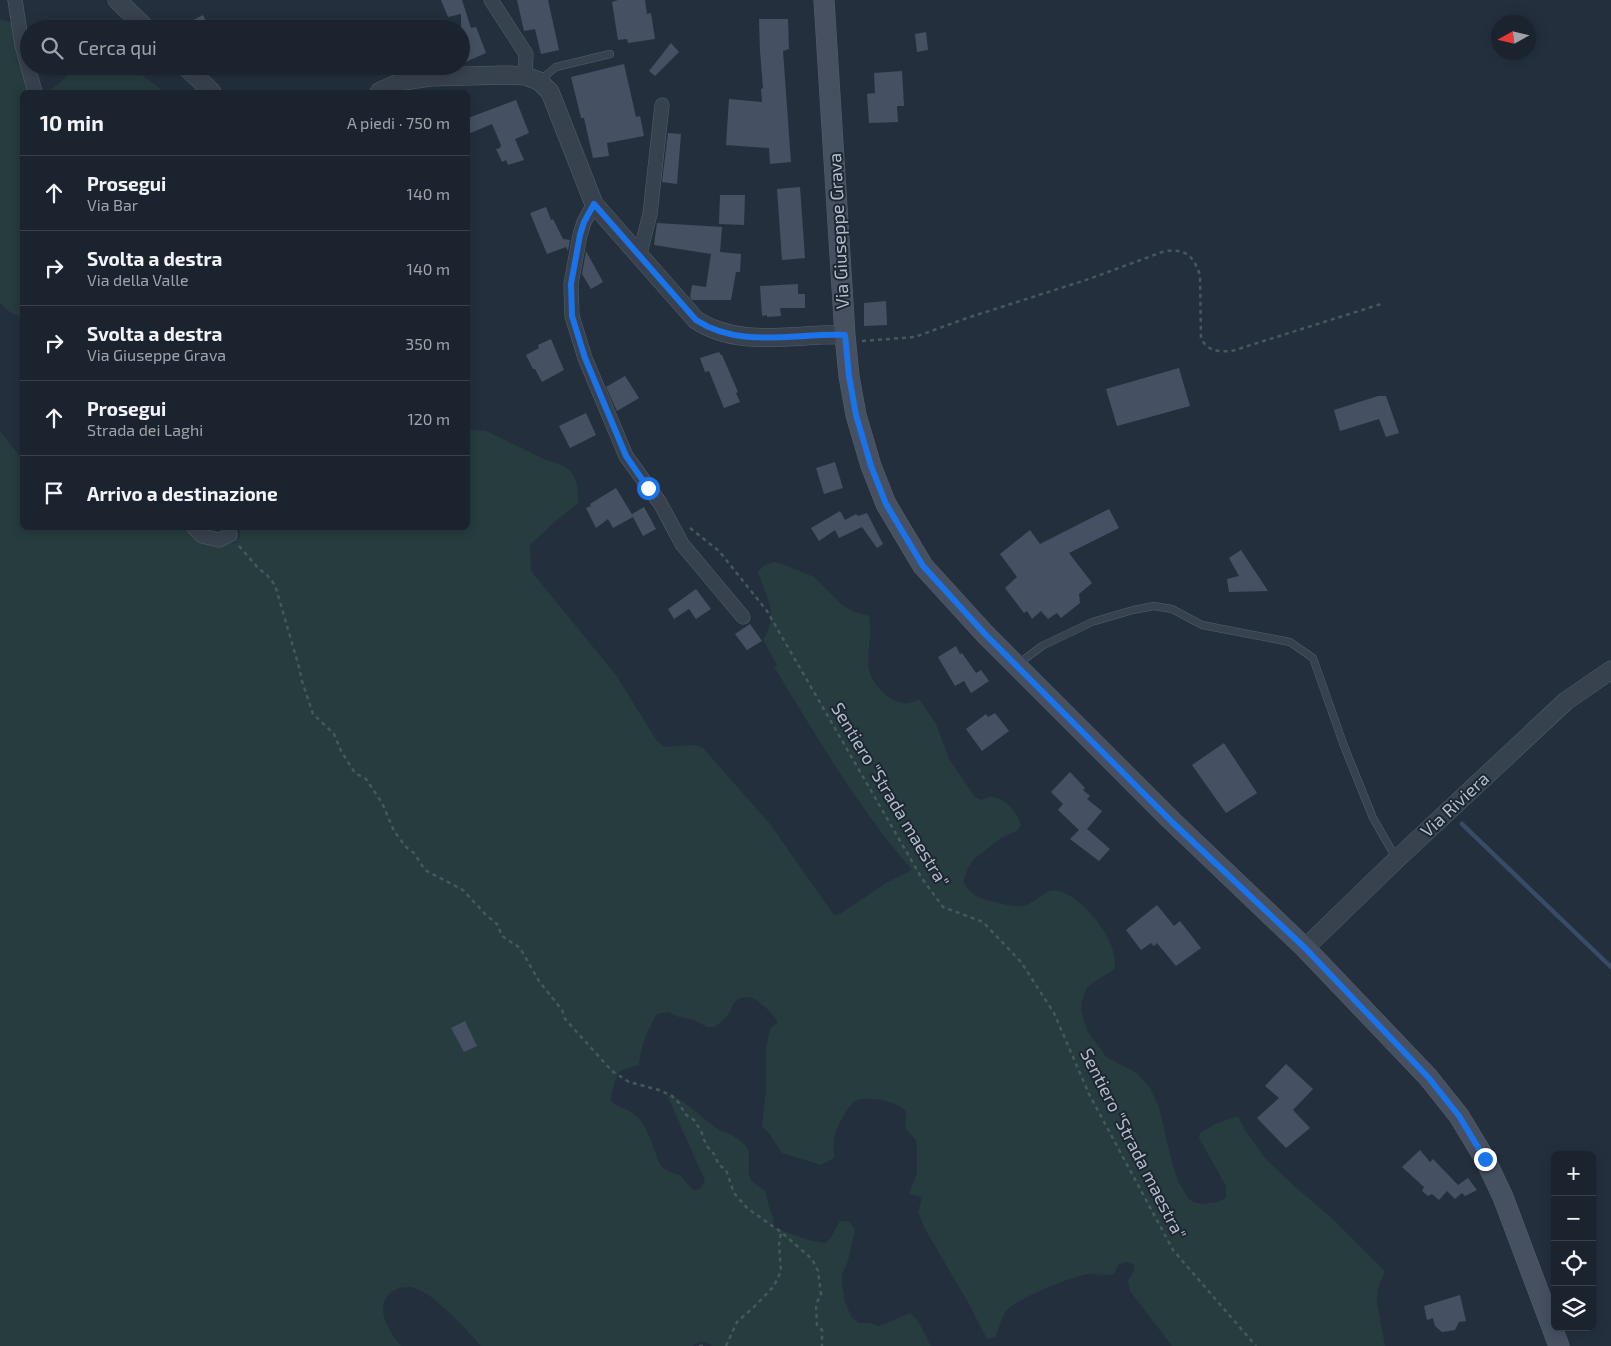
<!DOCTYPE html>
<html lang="it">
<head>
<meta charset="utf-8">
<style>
  :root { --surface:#1b232e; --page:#242b36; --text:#f1f3f6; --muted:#a0a4aa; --line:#39404a }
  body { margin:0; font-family:"Exo 2",sans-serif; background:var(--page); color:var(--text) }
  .controls { position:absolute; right:15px; bottom:15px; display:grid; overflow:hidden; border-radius:8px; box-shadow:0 2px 12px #0003 }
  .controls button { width:45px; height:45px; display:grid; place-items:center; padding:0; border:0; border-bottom:1px solid var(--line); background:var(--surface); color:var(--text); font:25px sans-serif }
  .compass { position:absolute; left:1491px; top:15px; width:45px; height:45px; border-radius:50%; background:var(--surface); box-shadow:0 2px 12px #0003; rotate:262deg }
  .stop { position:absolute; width:15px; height:15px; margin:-11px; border:4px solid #1a73e8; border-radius:50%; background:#fff }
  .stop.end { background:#1a73e8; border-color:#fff; box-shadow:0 1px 5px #0008 }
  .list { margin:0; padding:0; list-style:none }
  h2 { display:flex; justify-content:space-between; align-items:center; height:65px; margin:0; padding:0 20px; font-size:21px }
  h2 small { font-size:16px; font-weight:400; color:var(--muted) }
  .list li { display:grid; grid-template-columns:32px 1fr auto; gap:15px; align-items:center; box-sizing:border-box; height:75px; padding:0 20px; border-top:1px solid var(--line) }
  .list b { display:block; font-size:19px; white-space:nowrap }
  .list p { margin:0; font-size:16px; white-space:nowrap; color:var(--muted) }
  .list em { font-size:16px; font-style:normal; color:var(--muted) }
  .icon { flex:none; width:28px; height:28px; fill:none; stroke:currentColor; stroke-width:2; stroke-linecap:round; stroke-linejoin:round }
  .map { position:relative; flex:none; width:1611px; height:1346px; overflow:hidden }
  .search { position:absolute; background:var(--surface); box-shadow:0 2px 12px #0003; left:20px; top:20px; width:450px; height:55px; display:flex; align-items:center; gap:12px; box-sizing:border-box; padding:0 18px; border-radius:28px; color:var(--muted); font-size:19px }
  .panel { position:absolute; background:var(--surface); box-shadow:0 2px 12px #0003; left:20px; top:90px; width:450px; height:440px; border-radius:8px }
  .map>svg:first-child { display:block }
  .green { fill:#263c3f }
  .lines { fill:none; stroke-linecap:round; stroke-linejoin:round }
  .stream { stroke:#394c67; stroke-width:4.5 }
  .building { fill:#455162 }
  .service-casing { stroke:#565f6c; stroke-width:8 }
  .minor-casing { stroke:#565f6c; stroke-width:15 }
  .tertiary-casing { stroke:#565f6c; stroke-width:19 }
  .secondary-casing { stroke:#565f6c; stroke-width:21 }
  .path { stroke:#44595c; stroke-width:2.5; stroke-dasharray:4 4; stroke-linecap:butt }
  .service { stroke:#38414e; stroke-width:7 }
  .minor { stroke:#38414e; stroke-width:14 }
  .tertiary { stroke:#38414e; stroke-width:18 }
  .secondary { stroke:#465061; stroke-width:20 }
  .route { stroke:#1a73e8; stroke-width:6 }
  .labels { text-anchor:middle; stroke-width:4; stroke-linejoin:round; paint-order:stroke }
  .street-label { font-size:18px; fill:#b4bcc9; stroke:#1d2633 }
</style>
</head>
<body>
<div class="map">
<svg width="1611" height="1346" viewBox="0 0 1611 1346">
  <rect width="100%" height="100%" fill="#242f3e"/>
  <g class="green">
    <path d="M0,19L12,23L20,64L31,92H22V317L11,313L0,303Z"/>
    <path d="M79,66H133L139,73L165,92H46L57,85Z"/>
    <path d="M468,430L486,431L548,461C573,465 579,479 578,503L558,519L530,545L531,571L616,675L657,741L665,747L695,745L703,748L770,824L834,915L840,914L886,883L912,870C858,808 817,737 774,667L777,665L763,640C780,613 766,599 758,572L763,566L773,562L780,563L814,577L841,604L852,611L869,616C875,650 854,671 890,698C900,705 909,705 919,699L936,724L949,759L975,797L981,800C985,799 990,796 993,797C1006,798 1018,813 1021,825L1018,830L1001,838L974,859L967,870L963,882C968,889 972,894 980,898C988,901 1017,908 1024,906C1036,903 1045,888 1058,891C1082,895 1122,945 1114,969L1087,987L1082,1000L1081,1011L1087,1030L1106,1057L1137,1073L1150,1088L1159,1107L1172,1163L1179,1183L1188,1198L1193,1202L1202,1204L1218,1202L1226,1198V1186L1199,1138L1200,1133L1215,1124L1238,1116L1244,1128L1264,1157L1292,1184L1334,1220L1385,1271L1378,1288L1377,1302L1385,1346H1172L1130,1291L1128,1281L1134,1271V1265L1127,1262L1119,1264L1113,1275C1105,1275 1098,1274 1090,1274C1077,1274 1013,1300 1006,1311C1001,1319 999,1329 995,1337L987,1339L969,1304L925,1229L918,1212L922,1197L909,1194L917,1173V1148L916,1140L905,1128C905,1123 907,1117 906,1112C901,1101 865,1095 855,1101C849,1104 837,1127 835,1134C833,1141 834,1151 834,1158L821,1165L782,1153L769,1133L762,1126L766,1090V1048L770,1029L777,1023V1020C769,1011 752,989 737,1000C732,1004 731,1012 726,1017C723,1021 718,1024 714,1027H707L692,1019L679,1017L668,1012L657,1014C647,1031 641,1046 639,1065C633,1068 623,1068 619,1073C616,1076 610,1096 611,1101C617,1108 627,1108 634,1114C650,1127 652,1148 661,1166L666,1170L681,1176L693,1190L700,1189L705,1181L667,1095C682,1095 705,1123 722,1131C730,1134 743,1140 747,1148C753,1159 744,1173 753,1182C757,1185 762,1188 766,1192L768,1204L774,1219L772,1224L773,1227L808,1240L825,1243L830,1239L840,1221L850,1222L855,1229L848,1261L842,1274V1283L845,1302L852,1318L859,1323H869L879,1326L910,1313L918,1321L931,1346H712L707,1342H699L693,1346H481C468,1331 435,1295 417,1289C396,1281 377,1298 385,1320C388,1329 395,1339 401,1346H0V431L22,459V528H185C188,531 192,536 197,539C209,545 247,551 239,528H468Z"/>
  </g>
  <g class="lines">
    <path class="stream" d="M1462,824L1611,967"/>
  </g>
  <g class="building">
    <path d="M441,0H462L471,28L476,27L486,53L461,64V14L448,17Z"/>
    <path d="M517,0H548L559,50L541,54L535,29L524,31Z"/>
    <path d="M618,0H645L647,14L651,13L655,39L628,43L627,39L618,40L612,2Z"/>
    <path d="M203,15L210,29H176Z"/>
    <path d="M759,19H788L789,49L783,51L791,162L770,164L769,148L726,145L729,99L762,102L761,89L763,88L760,51Z"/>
    <path d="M926,32L928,50L917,52L915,34Z"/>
    <path d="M671,43L679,52L655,76L649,71Z"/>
    <path d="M624,64L636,117L640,116L644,136L607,143L609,156L593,158L584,118H581L571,77Z"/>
    <path d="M902,71L904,106H897L898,122L869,123L867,94L875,93L874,73Z"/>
    <path d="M516,100L529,133L515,139L524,160L508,165L506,160L502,162L496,149L500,148L501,145L492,124L468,134V118Z"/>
    <path d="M668,133L681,134L677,184L662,182Z"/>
    <path d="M800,187L805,258L782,260L777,189Z"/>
    <path d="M720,195H745L744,225L719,224Z"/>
    <path d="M546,207L551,220L553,219L563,239L570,240L568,251L566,247L547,254L530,213Z"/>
    <path d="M657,223L722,227L720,252L741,254L740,272H736L731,300H692L690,297L692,285L706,287L711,254L654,245Z"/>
    <path d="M586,251L603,282L591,289L582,274Z"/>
    <path d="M798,284V294H805V308H780L781,316L767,317V315L762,316L760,286Z"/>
    <path d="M886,301L887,325L864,326V303Z"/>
    <path d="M551,339L564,370L542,382L535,369H533L526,355L539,348L538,345Z"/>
    <path d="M719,352L721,355H722L738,392L736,393L740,402L724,408L709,371L705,372L700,358Z"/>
    <path d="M1179,368L1190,406L1117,426L1106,389Z"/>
    <path d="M625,376L639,398L617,411L606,387Z"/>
    <path d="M1378,396H1386L1399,433L1386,437L1379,419L1340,431L1334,410Z"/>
    <path d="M586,413L596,435L570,448L559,426Z"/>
    <path d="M835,462L843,488L824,494L816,468Z"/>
    <path d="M616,488L633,516L632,514L644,507L656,529L643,536L633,517L613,528L608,519L596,528L586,508L591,506L590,504Z"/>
    <path d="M1109,509L1119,528L1069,553L1092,583L1079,594L1080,603L1061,618L1057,613L1048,619L1041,611L1032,619L1027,611L1024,613L1005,588L1017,577L1000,554L1030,530L1040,544Z"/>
    <path d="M840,511L845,520L856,514L858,516L867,513L883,544L877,548L862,527L839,538L835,530L819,541L811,528Z"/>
    <path d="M1241,550L1268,591L1229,592L1227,579L1239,576L1229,558Z"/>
    <path d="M696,589L711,609L696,619L689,609L674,619L668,609Z"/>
    <path d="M750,624L762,641L747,650L735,634Z"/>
    <path d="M956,646L960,654L962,653L976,673L981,670L989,681L971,693L964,681L955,686L938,657Z"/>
    <path d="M995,713L1009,731L982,751L966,729L986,714L988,717Z"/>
    <path d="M1224,743L1257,793L1226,813L1192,765Z"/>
    <path d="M1070,772L1085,788L1083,790L1090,796L1087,799L1102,811L1087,829L1110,849L1099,861L1070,839L1079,830L1058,810L1063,804L1051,792Z"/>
    <path d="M1157,905L1174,926L1180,921L1201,948L1176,966L1157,943L1154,946L1151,943L1141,950L1126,930Z"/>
    <path d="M465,1021L477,1046L464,1052L451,1028Z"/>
    <path d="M1286,1064L1313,1089L1293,1110L1310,1128L1286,1148L1257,1118L1279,1098L1265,1086Z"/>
    <path d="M1420,1150L1430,1162L1433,1159L1458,1185L1468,1178L1477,1190L1465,1196L1462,1193L1455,1199L1447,1191L1439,1200L1432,1194L1428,1196L1422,1191L1424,1187L1402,1167Z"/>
    <path d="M1460,1295L1466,1321L1459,1322L1455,1330L1442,1332L1435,1326L1433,1318L1427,1320L1424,1306Z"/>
  </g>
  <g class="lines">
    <defs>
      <g id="service">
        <path d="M539,81L556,67L610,54"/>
        <path d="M1018,664L1042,646L1092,622L1133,610L1154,606L1172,609L1202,625L1290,642L1313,658L1344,746L1373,818L1396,858"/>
      </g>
      <g id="minor">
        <path d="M15,0L22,45L35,92"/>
        <path d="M491,0L526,54L525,76"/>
        <path d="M594,204L584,222L580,235L571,284L572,316L585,358L626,456L660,503L682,544L743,617"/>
        <path d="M639,257L650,214L662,105"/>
        <path d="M194,528L202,536L219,540L230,535L229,528"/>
      </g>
      <g id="tertiary">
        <path d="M117,0L147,29"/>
        <path d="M185,66L212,92"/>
        <path d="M379,92L403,81L430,77L506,75L525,76L539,81L550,92L594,204L696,320C740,349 795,333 845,335"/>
        <path d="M1305,948L1397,859L1566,701L1611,670"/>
      </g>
      <path id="secondary" d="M824,0L845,335L849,376L856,415L871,466L886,504L923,566L985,634L1172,821L1305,948L1428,1077L1459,1116L1485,1159L1503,1197L1559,1346"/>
    </defs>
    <use href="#service" class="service-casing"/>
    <use href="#minor" class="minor-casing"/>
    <use href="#tertiary" class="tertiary-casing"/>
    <use href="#secondary" class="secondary-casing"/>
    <g class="path">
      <path d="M862,341L915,337L967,318L1089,279L1165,251C1186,249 1193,255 1200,275L1201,338C1207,351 1218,352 1232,351L1381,304"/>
      <path d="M690,528L719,551L767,611L921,877L943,907L983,922L1021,962L1054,1013L1089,1094L1173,1250L1256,1346"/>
      <path d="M239,546L258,568L267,575L275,585L299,667L302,681L313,714L334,734L341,751L355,773L366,779L382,803L394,831L406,847L414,853L425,870L463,890L486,915L497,924L502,936L520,948L539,981L562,1010L565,1019L612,1071L629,1082L659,1090L672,1096L679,1103L685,1114L694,1120L701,1131L706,1145L714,1154L719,1165L726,1170L734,1193L747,1208L781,1232L812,1259L818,1271L821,1295L816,1304L817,1325L822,1330V1346"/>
      <path d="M699,1346H704"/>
      <path d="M726,1346L737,1322L755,1306L774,1286L781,1271L779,1245L781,1232"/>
    </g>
    <use href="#service" class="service"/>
    <use href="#minor" class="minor"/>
    <use href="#tertiary" class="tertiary"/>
    <use href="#secondary" class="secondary"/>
  </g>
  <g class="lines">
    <path class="route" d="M648,488L626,456L585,358L572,316L571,284L580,235L584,222L594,204L696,320C740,349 795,333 845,335L849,376L856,415L871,466L886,504L923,566L985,634L1172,822L1305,948L1428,1077L1459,1116L1485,1159"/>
  </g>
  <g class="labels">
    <g class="street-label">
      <text transform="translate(839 231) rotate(-93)" y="6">Via Giuseppe Grava</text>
      <text transform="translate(890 795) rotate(59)" y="6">Sentiero "Strada maestra"</text>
      <text transform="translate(1455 805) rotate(-43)" y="6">Via Riviera</text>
      <text transform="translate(1133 1144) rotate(63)" y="6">Sentiero "Strada maestra"</text>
    </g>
  </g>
</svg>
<div class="controls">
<button>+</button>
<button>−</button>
<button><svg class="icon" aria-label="locate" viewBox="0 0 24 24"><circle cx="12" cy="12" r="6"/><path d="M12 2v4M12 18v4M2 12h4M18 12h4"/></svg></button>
<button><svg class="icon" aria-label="layers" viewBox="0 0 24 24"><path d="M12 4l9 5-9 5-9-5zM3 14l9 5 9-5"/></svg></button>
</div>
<svg class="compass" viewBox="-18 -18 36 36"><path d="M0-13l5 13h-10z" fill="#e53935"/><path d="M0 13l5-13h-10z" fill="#a0a4aa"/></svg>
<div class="stop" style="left:648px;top:488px"></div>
<div class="stop end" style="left:1485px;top:1159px"></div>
<div class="search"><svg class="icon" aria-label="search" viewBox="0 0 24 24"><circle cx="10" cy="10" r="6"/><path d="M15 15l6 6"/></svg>Cerca qui</div>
<section class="panel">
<h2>10 min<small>A piedi · 750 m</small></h2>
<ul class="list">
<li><svg class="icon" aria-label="ahead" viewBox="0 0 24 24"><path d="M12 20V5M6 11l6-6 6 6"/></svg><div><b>Prosegui</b><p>Via Bar</p></div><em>140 m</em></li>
<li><svg class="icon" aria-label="right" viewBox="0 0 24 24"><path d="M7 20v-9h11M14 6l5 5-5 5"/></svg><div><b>Svolta a destra</b><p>Via della Valle</p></div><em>140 m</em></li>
<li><svg class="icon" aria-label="right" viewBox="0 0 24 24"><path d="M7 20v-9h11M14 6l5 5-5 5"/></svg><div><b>Svolta a destra</b><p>Via Giuseppe Grava</p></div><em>350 m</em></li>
<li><svg class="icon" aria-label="ahead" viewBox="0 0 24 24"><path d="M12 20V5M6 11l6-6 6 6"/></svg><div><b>Prosegui</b><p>Strada dei Laghi</p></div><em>120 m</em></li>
<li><svg class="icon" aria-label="arrive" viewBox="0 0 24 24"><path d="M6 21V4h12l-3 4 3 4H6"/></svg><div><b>Arrivo a destinazione</b></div></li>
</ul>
</section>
</div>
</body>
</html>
